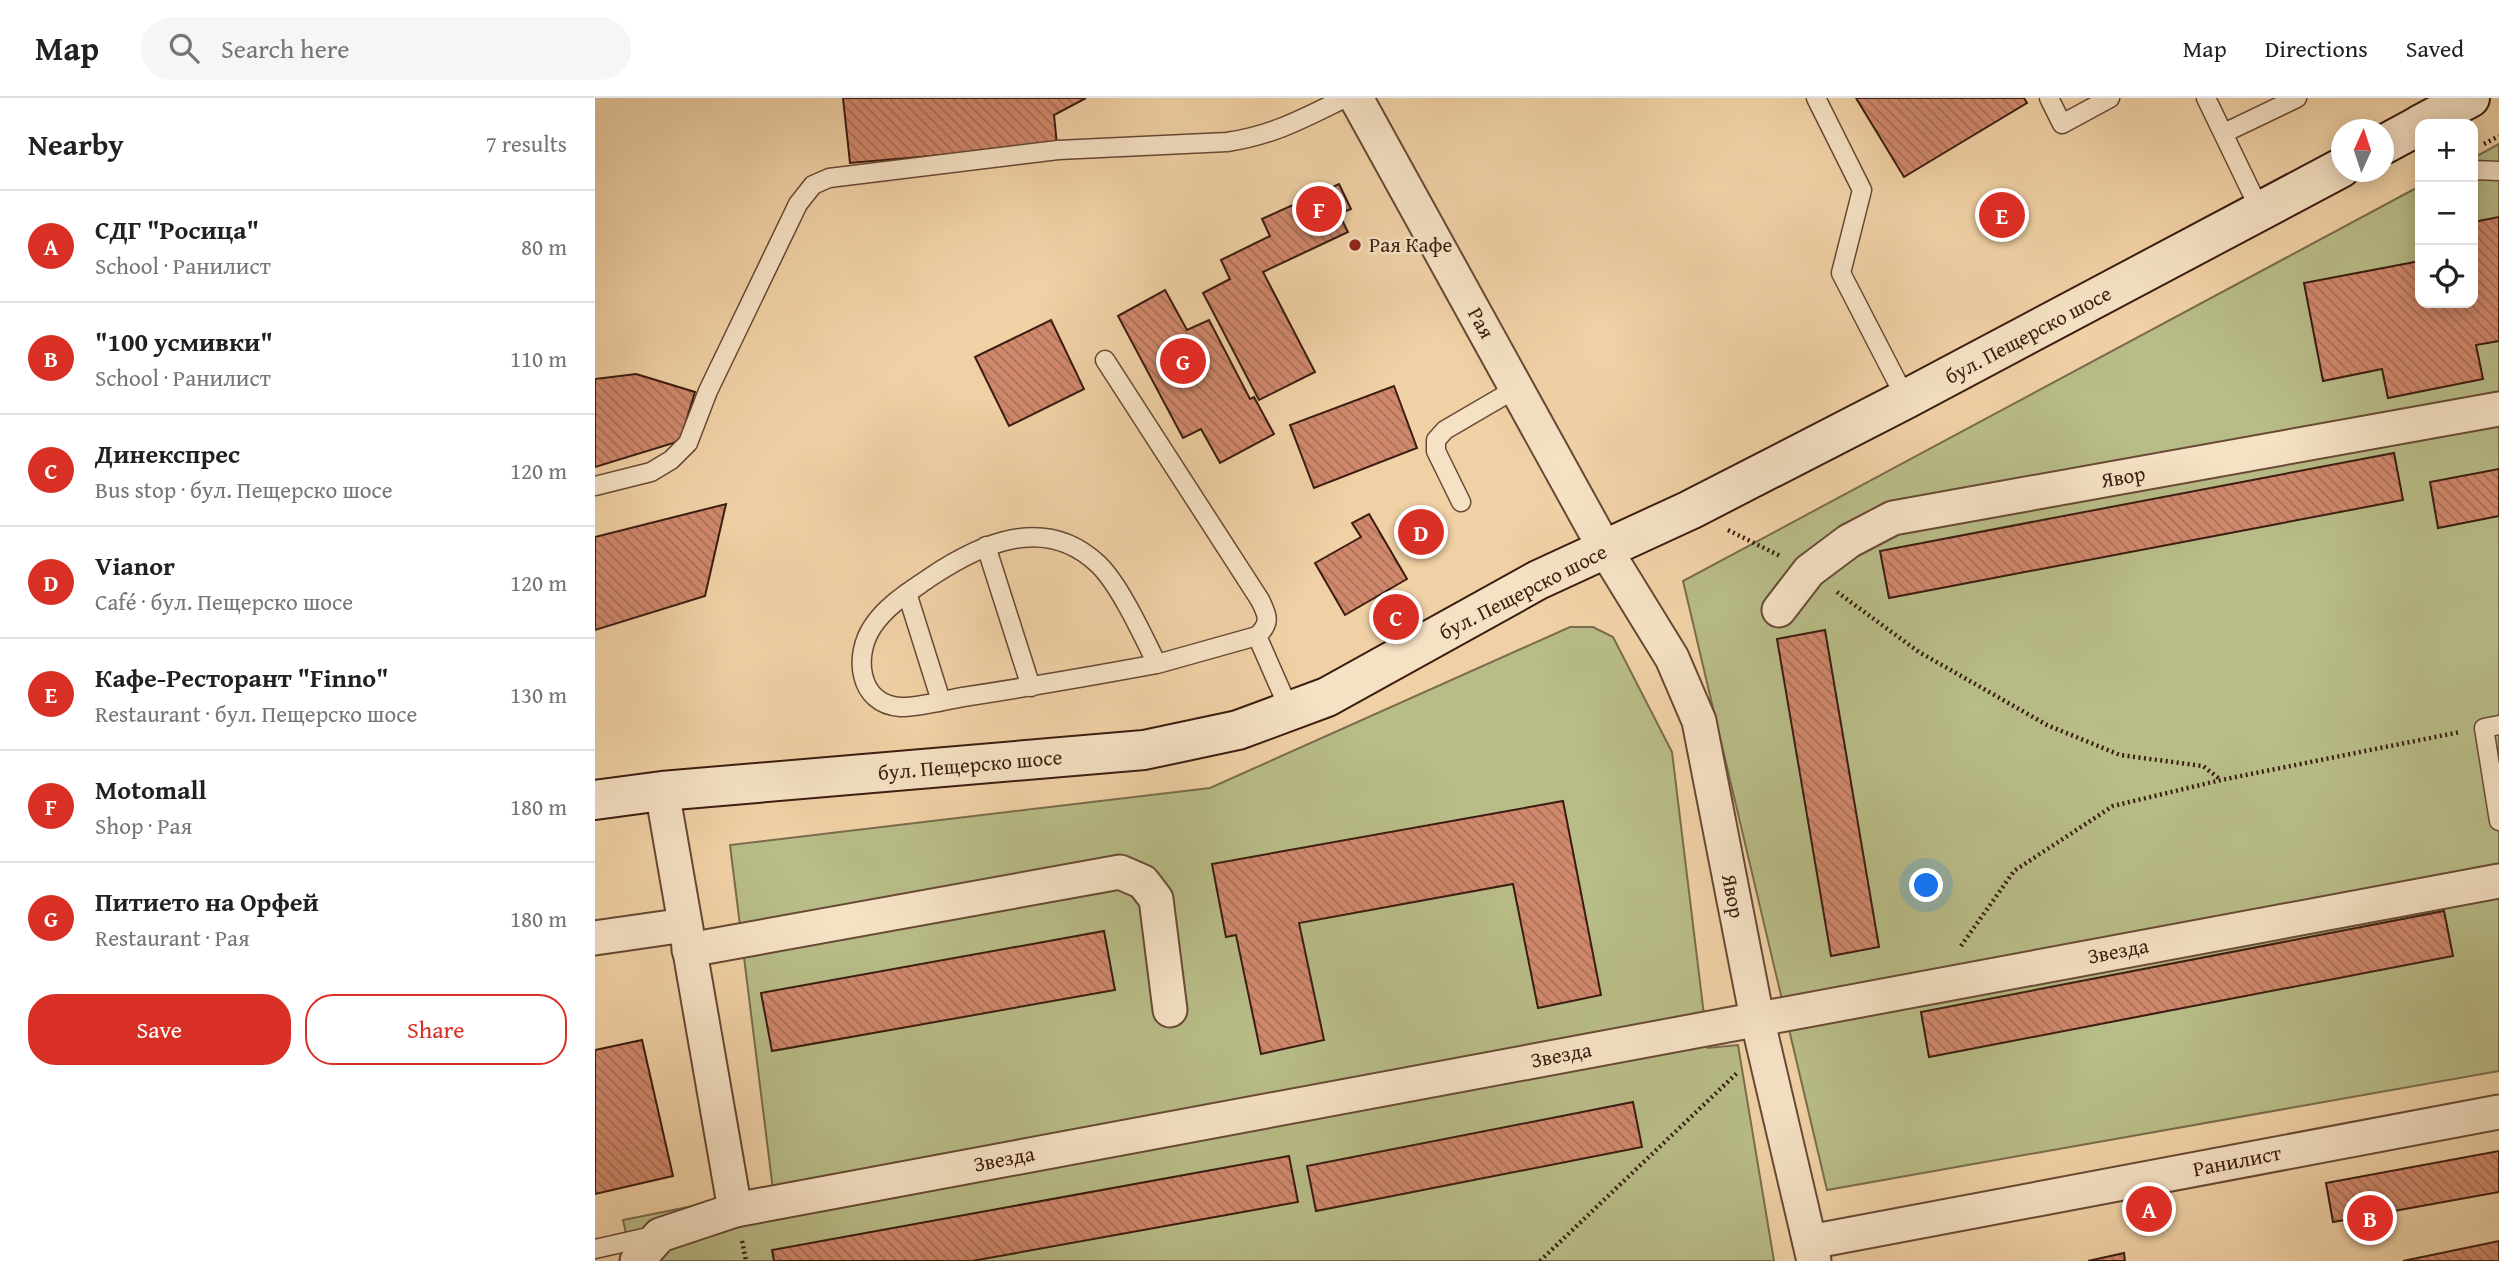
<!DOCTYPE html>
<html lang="en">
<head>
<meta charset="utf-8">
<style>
  :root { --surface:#fff; --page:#f6f6f6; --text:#202124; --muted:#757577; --line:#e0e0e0; --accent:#d93025 }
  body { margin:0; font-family:"Gentium Book Plus",serif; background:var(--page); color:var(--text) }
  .controls { position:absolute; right:21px; top:21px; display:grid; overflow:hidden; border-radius:14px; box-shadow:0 4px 18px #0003 }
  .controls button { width:63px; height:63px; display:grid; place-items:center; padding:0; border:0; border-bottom:2px solid var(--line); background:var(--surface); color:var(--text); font:35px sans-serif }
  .compass { position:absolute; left:1736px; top:21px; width:63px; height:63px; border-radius:50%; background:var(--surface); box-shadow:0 4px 18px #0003; rotate:3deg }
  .you { position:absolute; left:1332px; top:788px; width:24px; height:24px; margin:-18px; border:5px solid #fff; border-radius:50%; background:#1a73e8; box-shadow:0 0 0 10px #1a73e833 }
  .badge { display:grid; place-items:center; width:46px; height:46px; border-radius:50%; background:var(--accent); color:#fff; font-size:23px; font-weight:700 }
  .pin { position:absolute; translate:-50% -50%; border:4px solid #fff; box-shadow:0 2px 7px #0006 }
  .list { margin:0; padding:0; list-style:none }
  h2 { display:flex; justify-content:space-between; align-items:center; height:91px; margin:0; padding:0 28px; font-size:30px }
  h2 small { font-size:23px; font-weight:400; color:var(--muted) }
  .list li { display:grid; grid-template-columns:46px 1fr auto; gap:21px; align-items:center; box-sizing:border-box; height:112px; padding:0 28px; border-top:2px solid var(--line) }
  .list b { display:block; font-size:26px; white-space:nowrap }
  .list p { margin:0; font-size:23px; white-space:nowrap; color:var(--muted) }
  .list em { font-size:23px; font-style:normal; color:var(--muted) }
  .actions { display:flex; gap:14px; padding:21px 28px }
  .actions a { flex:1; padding:16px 0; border:2px solid var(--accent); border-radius:28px; text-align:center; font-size:24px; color:var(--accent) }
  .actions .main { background:var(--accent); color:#fff }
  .icon { flex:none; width:38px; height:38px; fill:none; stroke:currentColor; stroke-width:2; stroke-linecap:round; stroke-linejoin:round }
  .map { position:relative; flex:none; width:1904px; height:1163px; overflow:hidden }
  header { display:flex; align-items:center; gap:42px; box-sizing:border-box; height:98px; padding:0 35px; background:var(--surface); border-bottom:2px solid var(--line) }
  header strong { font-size:33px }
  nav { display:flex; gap:38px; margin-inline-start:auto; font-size:24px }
  .search { width:490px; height:63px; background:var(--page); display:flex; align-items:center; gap:18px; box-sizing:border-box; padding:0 24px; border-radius:38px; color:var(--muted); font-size:26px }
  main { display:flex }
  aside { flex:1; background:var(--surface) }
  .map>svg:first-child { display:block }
  .grass { fill:#b8bc87; stroke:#7a6c4c; stroke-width:2 }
  .building { fill:url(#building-back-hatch); stroke:#3b1c10; stroke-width:2 }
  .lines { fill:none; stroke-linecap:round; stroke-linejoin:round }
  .service-casing { stroke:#684935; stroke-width:21 }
  .minor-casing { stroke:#684935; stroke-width:37 }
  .secondary-casing { stroke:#3b1c10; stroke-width:42 }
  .path { stroke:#3b1c10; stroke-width:4.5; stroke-dasharray:2 3.5; stroke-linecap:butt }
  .service { stroke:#f5e1c4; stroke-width:18 }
  .minor { stroke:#f5e1c4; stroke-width:33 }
  .secondary { stroke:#f5e1c4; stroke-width:38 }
  .poi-dot { fill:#8f2418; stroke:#f5e1c4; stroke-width:2.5 }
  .labels { text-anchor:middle; stroke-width:5; stroke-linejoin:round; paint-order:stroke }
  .poi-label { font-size:21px; fill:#3b1c10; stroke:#f5e1c4; text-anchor:start }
  .street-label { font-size:21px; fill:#3b1c10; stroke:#f5e1c4 }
</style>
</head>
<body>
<header>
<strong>Map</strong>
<div class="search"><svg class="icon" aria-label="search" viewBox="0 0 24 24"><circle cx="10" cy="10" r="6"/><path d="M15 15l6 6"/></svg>Search here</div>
<nav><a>Map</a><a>Directions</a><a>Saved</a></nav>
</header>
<main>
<aside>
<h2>Nearby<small>7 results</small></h2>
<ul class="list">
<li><span class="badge">A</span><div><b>СДГ &quot;Росица&quot;</b><p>School · Ранилист</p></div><em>80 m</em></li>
<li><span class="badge">B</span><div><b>&quot;100 усмивки&quot;</b><p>School · Ранилист</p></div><em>110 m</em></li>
<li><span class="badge">C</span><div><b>Динекспрес</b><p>Bus stop · бул. Пещерско шосе</p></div><em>120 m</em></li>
<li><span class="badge">D</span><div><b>Vianor</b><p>Café · бул. Пещерско шосе</p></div><em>120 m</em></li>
<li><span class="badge">E</span><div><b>Кафе-Ресторант &quot;Finno&quot;</b><p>Restaurant · бул. Пещерско шосе</p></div><em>130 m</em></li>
<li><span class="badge">F</span><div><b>Motomall</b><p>Shop · Рая</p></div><em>180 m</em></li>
<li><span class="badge">G</span><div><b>Питието на Орфей</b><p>Restaurant · Рая</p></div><em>180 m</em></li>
</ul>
<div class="actions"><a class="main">Save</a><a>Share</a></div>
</aside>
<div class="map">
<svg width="1904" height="1163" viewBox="0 0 1904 1163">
  <defs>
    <pattern id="building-back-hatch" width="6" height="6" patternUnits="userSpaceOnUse" patternTransform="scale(1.75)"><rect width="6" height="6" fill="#d1896d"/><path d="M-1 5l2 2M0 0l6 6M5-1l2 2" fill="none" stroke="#ab6f58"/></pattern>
  </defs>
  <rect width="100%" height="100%" fill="#f0d1a5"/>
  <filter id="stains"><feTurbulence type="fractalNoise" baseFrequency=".00286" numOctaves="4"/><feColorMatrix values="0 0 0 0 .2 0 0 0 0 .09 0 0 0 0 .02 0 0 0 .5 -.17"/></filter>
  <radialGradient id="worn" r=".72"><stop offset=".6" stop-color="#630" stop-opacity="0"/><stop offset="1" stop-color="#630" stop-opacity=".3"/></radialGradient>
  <g class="grass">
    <path d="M1904,46V973L1232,1092L1088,483L1825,88V205H1878V60Z"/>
    <path d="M975,529H998L1018,539L1077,654L1113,950L1143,947L1179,1163H37L28,1122L178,1092L135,747L615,690Z"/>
  </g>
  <g class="building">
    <path d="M248,0H491L459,17L462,47L255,65Z"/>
    <path d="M1261,0H1429L1432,5L1309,79Z"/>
    <path d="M744,86L756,111L744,116L753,134L668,174L720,274L664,302L608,195L635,181L626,162L675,138L667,121Z"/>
    <path d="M1904,119V243L1881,247L1888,281L1793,300L1787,271L1728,283L1709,185L1825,163V205H1878V124Z"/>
    <path d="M570,192L592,232L614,222L655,301L659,299L679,336L625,365L606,331L588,340L523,218Z"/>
    <path d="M456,222L489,291L414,328L380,259Z"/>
    <path d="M41,276L100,294L85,343L0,369V281Z"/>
    <path d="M799,288L822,350L719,390L695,327Z"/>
    <path d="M1799,355L1808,402L1294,500L1285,453Z"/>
    <path d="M1904,371V418L1843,430L1835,384Z"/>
    <path d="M131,406L110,498L0,532V439Z"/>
    <path d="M774,416L812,481L750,517L720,465L766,439L757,425Z"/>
    <path d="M1230,532L1284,849L1236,858L1182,541Z"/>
    <path d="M968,703L1006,897L943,910L918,786L704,825L729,942L666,956L641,837L631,839L617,766Z"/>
    <path d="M1849,813L1858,858L1334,959L1326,914Z"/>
    <path d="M509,833L520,892L177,953L166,895Z"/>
    <path d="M47,942L78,1078L0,1096V952Z"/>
    <path d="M1038,1004L1047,1049L721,1113L712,1068Z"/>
    <path d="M1904,1053V1094L1738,1124L1731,1085Z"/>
    <path d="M694,1058L703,1104L377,1163H179L177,1152Z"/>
    <path d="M1904,1143V1163H1808Z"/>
    <path d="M1529,1155L1530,1163H1493Z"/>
  </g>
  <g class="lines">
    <defs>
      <g id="service">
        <path d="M1221,0L1267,92L1246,175L1311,301"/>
        <path d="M1454,0L1467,26L1515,0"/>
        <path d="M1611,0L1666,114"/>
        <path d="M1629,35L1702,0"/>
        <path d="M1878,72L1904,73"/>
        <path d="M510,262L665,502C673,518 676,525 662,538L695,613"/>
        <path d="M0,388L56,374L76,362L93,345L113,293L203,106L218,87L234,80L463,52L632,44C679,37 709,20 750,0"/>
        <path d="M866,404L841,353V342L850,332L922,290"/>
        <path d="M391,448L436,589"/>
        <path d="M312,495L346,603"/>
        <path d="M562,566C497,578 433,589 368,599C351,602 321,610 305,609C263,606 258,557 278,528C292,507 314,494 334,480C386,445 450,416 503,466C525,487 548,538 562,566L662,538"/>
        <path d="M1904,627L1889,630L1904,723"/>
        <path d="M0,1151L62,1137"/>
      </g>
      <g id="minor">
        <path d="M761,0L1010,451L1077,560L1104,623L1162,920L1219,1163"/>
        <path d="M1184,512L1214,473L1254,443L1298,420L1904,311"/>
        <path d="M67,693L140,1112"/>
        <path d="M0,840L90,827"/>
        <path d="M94,852L525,774L548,784L561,801L575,912"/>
        <path d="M1215,1144L1904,1014"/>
        <path d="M42,1163L65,1137L140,1112L1904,783"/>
      </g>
      <g id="secondary">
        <path d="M1826,26L1875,0"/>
        <path d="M1788,47L1825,27"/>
        <path d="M0,702L67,693L549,652L643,632L732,599L943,482L1095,412L1311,301L1746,70"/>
      </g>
    </defs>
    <use href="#service" class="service-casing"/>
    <use href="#minor" class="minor-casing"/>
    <use href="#secondary" class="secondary-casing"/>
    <g class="path">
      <path d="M1889,46L1904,38"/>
      <path d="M1133,432L1185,458"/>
      <path d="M1242,494L1324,554L1452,627L1525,657L1608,668L1626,682"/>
      <path d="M1366,848L1419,773L1518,708L1626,682L1865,634"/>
      <path d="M147,1143L151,1163"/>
      <path d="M945,1163L1142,975"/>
    </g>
    <use href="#service" class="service"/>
    <use href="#minor" class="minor"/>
    <use href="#secondary" class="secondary"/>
  </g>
  <circle class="poi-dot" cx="760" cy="147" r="7"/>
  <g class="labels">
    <g class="poi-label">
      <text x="774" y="154">Рая Кафе</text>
    </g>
    <g class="street-label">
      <text transform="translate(886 225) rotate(61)" y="7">Рая</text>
      <text transform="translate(1433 237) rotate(-28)" y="7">бул. Пещерско шосе</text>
      <text transform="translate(1528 379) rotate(-10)" y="7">Явор</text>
      <text transform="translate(928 494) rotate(-27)" y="7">бул. Пещерско шосе</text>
      <text transform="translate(375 667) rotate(-5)" y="7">бул. Пещерско шосе</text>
      <text transform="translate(1138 798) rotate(79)" y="7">Явор</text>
      <text transform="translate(1523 853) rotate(-11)" y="7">Звезда</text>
      <text transform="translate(966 957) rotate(-11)" y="7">Звезда</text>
      <text transform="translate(409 1061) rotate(-11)" y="7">Звезда</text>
      <text transform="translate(1642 1063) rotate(-11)" y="7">Ранилист</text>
    </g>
  </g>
  <rect width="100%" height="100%" filter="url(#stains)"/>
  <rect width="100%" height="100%" fill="url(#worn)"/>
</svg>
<div class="controls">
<button>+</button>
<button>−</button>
<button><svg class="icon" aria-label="locate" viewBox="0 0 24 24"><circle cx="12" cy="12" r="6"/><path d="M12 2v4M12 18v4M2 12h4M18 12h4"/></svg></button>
</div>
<svg class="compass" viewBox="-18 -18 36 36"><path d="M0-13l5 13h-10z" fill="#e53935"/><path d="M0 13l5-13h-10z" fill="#757577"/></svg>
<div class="you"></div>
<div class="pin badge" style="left:1554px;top:1111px">A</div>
<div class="pin badge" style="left:1775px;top:1120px">B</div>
<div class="pin badge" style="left:801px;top:519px">C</div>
<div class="pin badge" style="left:826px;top:434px">D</div>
<div class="pin badge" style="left:1407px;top:117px">E</div>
<div class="pin badge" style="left:724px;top:111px">F</div>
<div class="pin badge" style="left:588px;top:263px">G</div>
</div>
</main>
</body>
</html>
